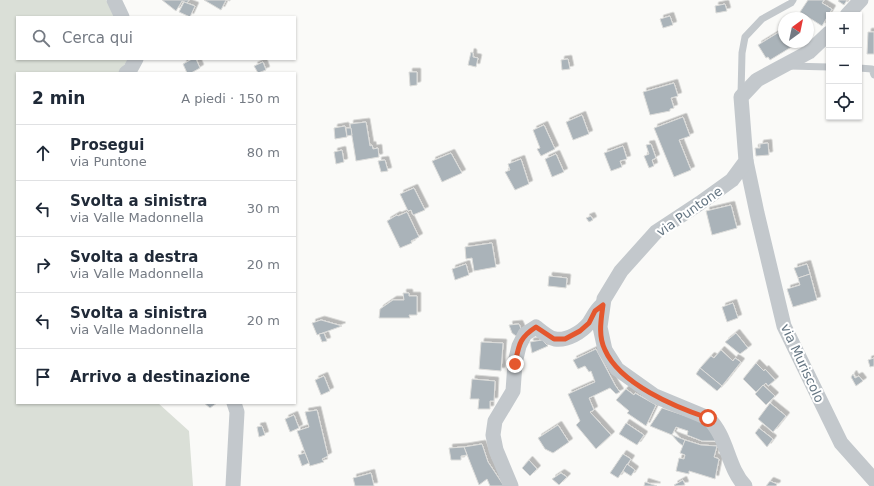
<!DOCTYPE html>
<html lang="it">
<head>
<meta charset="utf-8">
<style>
  :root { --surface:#fff; --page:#f6f6f7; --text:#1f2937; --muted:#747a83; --line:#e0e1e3 }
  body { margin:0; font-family:"DejaVu Sans",sans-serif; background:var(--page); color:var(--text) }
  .controls { position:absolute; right:12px; top:12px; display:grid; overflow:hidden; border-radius:0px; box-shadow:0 1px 3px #0004 }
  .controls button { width:36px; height:36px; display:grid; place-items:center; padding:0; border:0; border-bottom:1px solid var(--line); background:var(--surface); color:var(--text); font:20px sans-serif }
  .compass { position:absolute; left:778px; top:12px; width:36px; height:36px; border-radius:50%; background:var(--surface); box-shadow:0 1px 3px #0004; rotate:33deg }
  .stop { position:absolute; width:12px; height:12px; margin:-9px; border:3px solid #e4572e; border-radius:50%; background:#fff }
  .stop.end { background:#e4572e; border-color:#fff; box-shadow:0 1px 4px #0008 }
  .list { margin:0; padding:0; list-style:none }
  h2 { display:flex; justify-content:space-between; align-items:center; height:52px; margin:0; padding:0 16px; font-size:17px }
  h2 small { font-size:13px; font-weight:400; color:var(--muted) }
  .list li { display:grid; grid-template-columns:26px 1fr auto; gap:12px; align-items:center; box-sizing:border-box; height:56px; padding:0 16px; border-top:1px solid var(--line) }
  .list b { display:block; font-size:15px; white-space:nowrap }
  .list p { margin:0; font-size:13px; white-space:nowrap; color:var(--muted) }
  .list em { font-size:13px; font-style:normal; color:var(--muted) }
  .icon { flex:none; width:22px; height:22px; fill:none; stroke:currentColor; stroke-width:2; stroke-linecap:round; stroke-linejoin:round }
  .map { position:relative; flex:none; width:874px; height:486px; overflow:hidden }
  .search { position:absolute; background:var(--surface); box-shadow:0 1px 3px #0004; left:16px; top:16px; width:280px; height:44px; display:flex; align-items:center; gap:10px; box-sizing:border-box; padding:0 14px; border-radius:0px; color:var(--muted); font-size:15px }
  .panel { position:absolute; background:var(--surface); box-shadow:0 1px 3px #0004; left:16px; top:72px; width:280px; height:332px; border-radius:0px }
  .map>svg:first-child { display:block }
  .green { fill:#dadfd7 }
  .building { fill:#aab3b9; stroke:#dcdcda; filter:url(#shadow) }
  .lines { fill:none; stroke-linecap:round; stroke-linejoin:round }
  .service { stroke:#c3c8cc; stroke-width:7 }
  .minor { stroke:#c3c8cc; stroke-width:15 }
  .route { stroke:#e4572e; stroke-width:5 }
  .labels { text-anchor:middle; stroke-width:4; stroke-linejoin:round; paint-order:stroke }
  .street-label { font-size:13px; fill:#657683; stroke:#fff }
</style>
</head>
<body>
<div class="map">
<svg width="874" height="486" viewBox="0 0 874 486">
  <defs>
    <filter id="shadow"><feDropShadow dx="3.5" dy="-3.5" stdDeviation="0" flood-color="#0004"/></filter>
  </defs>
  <rect width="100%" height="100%" fill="#fafaf8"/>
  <path class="green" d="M0,0H106L116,17H17V59H128L119,73H17V403H158L189,431L193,486H0Z"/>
  <g class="building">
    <path d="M162,0H189L187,3L182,1L176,11Z"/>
    <path d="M204,0H230V1L226,0L221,10Z"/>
    <path d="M808,0H824L822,3L832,9L822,26L800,12Z"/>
    <path d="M839,0H847L844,5L838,1Z"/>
    <path d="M184,2L195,6L190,17L179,12Z"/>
    <path d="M725,4L727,11L716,13L715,6Z"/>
    <path d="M670,16L673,25L663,28L660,19Z"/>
    <path d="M784,29V42L798,43L770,60L768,57L766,58L758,45Z"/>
    <path d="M868,32H874V54H867Z"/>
    <path d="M471,52L473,53V57L478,58L476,67L468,65Z"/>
    <path d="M192,59H196L200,68L191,73H187L183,64Z"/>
    <path d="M568,59L570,69L562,70L561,60Z"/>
    <path d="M263,62L266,70L258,73L254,66Z"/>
    <path d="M409,72H417V85L410,86Z"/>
    <path d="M674,83L678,96L671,98L674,108L670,109V111L650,115L643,92Z"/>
    <path d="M582,115L589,134L573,140L566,122Z"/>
    <path d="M683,117L690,136L679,140L691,170L674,177L654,128Z"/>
    <path d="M366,122L370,146L372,145L373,149L378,148L379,157L356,161L350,124Z"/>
    <path d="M544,125L555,149L541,156L537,149L540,148L533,130Z"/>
    <path d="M345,126L347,137L335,139L334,128Z"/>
    <path d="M346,128H351L352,135L347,136Z"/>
    <path d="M768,143L769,155L756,156L755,148H760V144Z"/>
    <path d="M651,144L656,158L652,160L654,166L649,168L644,156L649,154L646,145Z"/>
    <path d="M623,146L627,159L620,161L622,167L611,171L604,153Z"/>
    <path d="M342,150L344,162L336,164L334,152Z"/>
    <path d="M451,153L462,173L442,182L432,161Z"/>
    <path d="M556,154L564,172L552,177L545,159Z"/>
    <path d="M521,159L529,184L515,190L505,172L510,170L508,164Z"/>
    <path d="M385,160L388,171L381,172L378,161Z"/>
    <path d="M414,188L425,210L413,215L411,210L408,211L400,194Z"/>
    <path d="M731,205L737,228L712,235L706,211Z"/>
    <path d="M407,212L419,237L411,241L412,243L400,248L387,221L397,215L398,216Z"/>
    <path d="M591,216L593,220L589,222L586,218Z"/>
    <path d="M492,243L496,267L474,271L472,258L466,259L465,247Z"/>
    <path d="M466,264L469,275L455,280L452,269Z"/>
    <path d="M807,264L810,274L798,278L794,268Z"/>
    <path d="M810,274L817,300L793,307L787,289L800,285L798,278Z"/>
    <path d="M549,276L567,278L566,288L548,286Z"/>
    <path d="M403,293H409V296H417V315H409L410,318H379L380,309L393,300H404Z"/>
    <path d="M733,303L738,318L727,322L722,307Z"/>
    <path d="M321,320L342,326L317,335L312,323Z"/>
    <path d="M519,324L522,331L516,336L512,333L509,325Z"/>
    <path d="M324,333L327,341L322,342L319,334Z"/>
    <path d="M736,333L748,348L740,354L725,342Z"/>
    <path d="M542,340L548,346L532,353L530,342Z"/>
    <path d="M481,342L503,343L501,371L479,369Z"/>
    <path d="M596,349L615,385L620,392L616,394L610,388L589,398L594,410L590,412L611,435L596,449L576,425L580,421L568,394L595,382L591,371L589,372L585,366L578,369L573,360Z"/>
    <path d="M721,350L733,361L735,358L741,362L722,386L700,368L711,356L714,358Z"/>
    <path d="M874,358V366L870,367L868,360Z"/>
    <path d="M756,363L764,371L765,369L775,380L768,386L766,383L756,392L743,379Z"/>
    <path d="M700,368L722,386L717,391L696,374Z"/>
    <path d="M853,374L855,378L859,376L863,381L856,386L851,377Z"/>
    <path d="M324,376L330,391L321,395L315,380Z"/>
    <path d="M472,379L495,381L494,401H490V409H478L479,399H470Z"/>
    <path d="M763,385L775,396L766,405L755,394Z"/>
    <path d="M626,389L634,395L635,393L656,405L646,426L627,413L629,411L616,400Z"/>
    <path d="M204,403H217L210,408Z"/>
    <path d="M770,403L786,416L773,432L758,419Z"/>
    <path d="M662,408L707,423L716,441H702L687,435L688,431L676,427L672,435L650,426Z"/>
    <path d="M317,410L328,456L322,459L324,462L310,466L297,431L309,427L305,412Z"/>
    <path d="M294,415L299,428L290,432L285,419Z"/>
    <path d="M626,423L644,435L637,445L619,434Z"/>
    <path d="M558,425L569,442L553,453L545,449L538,438Z"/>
    <path d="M262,426L265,435L259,437L257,427Z"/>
    <path d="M759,428L773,439L767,447L755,433Z"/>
    <path d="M672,435L685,440L683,446L678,442Z"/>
    <path d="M685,440L701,445L717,446L714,457L719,459L715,479L689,471V474L676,471L679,458L684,459L685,455L680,453Z"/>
    <path d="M482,444L488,462L504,486H490L487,479L479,485L464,447Z"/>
    <path d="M464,447L467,455L461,456V460H451L449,448Z"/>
    <path d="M305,453L309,463L302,466L298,455Z"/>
    <path d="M623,454L631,459L618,478L610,473Z"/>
    <path d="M529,460L537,469L530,476L522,468Z"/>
    <path d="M627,464L635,470L631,476L623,471Z"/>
    <path d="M371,473L374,486H355L353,478Z"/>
    <path d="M561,473L567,477L559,485L552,479Z"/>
    <path d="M683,480L685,485L675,486L674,485Z"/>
    <path d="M770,481L777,484L776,486H766Z"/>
    <path d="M645,482L657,486H644Z"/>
  </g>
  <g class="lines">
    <g class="service">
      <path d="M789,66L829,67"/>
      <path d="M859,68L872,69L874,75"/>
      <path d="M741,95L742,53L745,37L762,19L791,3L793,0"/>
    </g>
    <g class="minor">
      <path d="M114,0L122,17"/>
      <path d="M847,15L861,0"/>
      <path d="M126,73L130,70L136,59"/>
      <path d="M746,161L757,213L784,326L841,443L874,480"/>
      <path d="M233,486L237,412L234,403"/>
      <path d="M511,486L496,450L493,435L495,421L513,391L515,363L519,346L525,334L536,327C541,331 549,338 555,339C567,341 582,332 589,323C594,316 595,311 602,305"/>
      <path d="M745,486C727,467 728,437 708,418L655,396L617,369L605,350L600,327L604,299L621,271L656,232L700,203L732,180L746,161L741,97L757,80L809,52L829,33"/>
    </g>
  </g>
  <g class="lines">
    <path class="route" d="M515,364C519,345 519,338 536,327L554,339H565L580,331L589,323L595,311L603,305C601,320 598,336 605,350C620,384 675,407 708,418"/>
  </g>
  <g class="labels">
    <g class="street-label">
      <text transform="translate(689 211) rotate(-35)" y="5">via Puntone</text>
      <text transform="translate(803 363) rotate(65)" y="5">via Muriscolo</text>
    </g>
  </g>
</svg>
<div class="controls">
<button>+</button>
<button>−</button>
<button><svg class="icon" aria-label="locate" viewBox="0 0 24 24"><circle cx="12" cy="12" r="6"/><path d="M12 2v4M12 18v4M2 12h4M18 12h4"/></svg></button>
</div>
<svg class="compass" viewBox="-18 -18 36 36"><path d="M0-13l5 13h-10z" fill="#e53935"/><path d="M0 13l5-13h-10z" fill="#747a83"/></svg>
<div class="stop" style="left:708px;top:418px"></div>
<div class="stop end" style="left:515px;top:364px"></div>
<div class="search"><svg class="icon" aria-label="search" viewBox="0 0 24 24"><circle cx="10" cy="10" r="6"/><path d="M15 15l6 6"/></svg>Cerca qui</div>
<section class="panel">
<h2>2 min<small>A piedi · 150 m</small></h2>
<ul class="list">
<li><svg class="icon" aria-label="ahead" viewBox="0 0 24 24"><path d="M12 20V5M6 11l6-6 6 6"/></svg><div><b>Prosegui</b><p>via Puntone</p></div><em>80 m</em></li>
<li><svg class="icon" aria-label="left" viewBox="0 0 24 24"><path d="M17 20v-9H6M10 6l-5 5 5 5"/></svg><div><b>Svolta a sinistra</b><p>via Valle Madonnella</p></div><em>30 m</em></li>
<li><svg class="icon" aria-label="right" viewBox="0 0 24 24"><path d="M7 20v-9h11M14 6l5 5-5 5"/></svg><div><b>Svolta a destra</b><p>via Valle Madonnella</p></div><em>20 m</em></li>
<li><svg class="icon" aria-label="left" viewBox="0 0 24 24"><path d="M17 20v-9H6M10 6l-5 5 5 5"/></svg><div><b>Svolta a sinistra</b><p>via Valle Madonnella</p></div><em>20 m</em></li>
<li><svg class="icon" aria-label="arrive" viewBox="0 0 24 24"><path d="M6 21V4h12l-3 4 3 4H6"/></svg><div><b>Arrivo a destinazione</b></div></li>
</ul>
</section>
</div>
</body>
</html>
